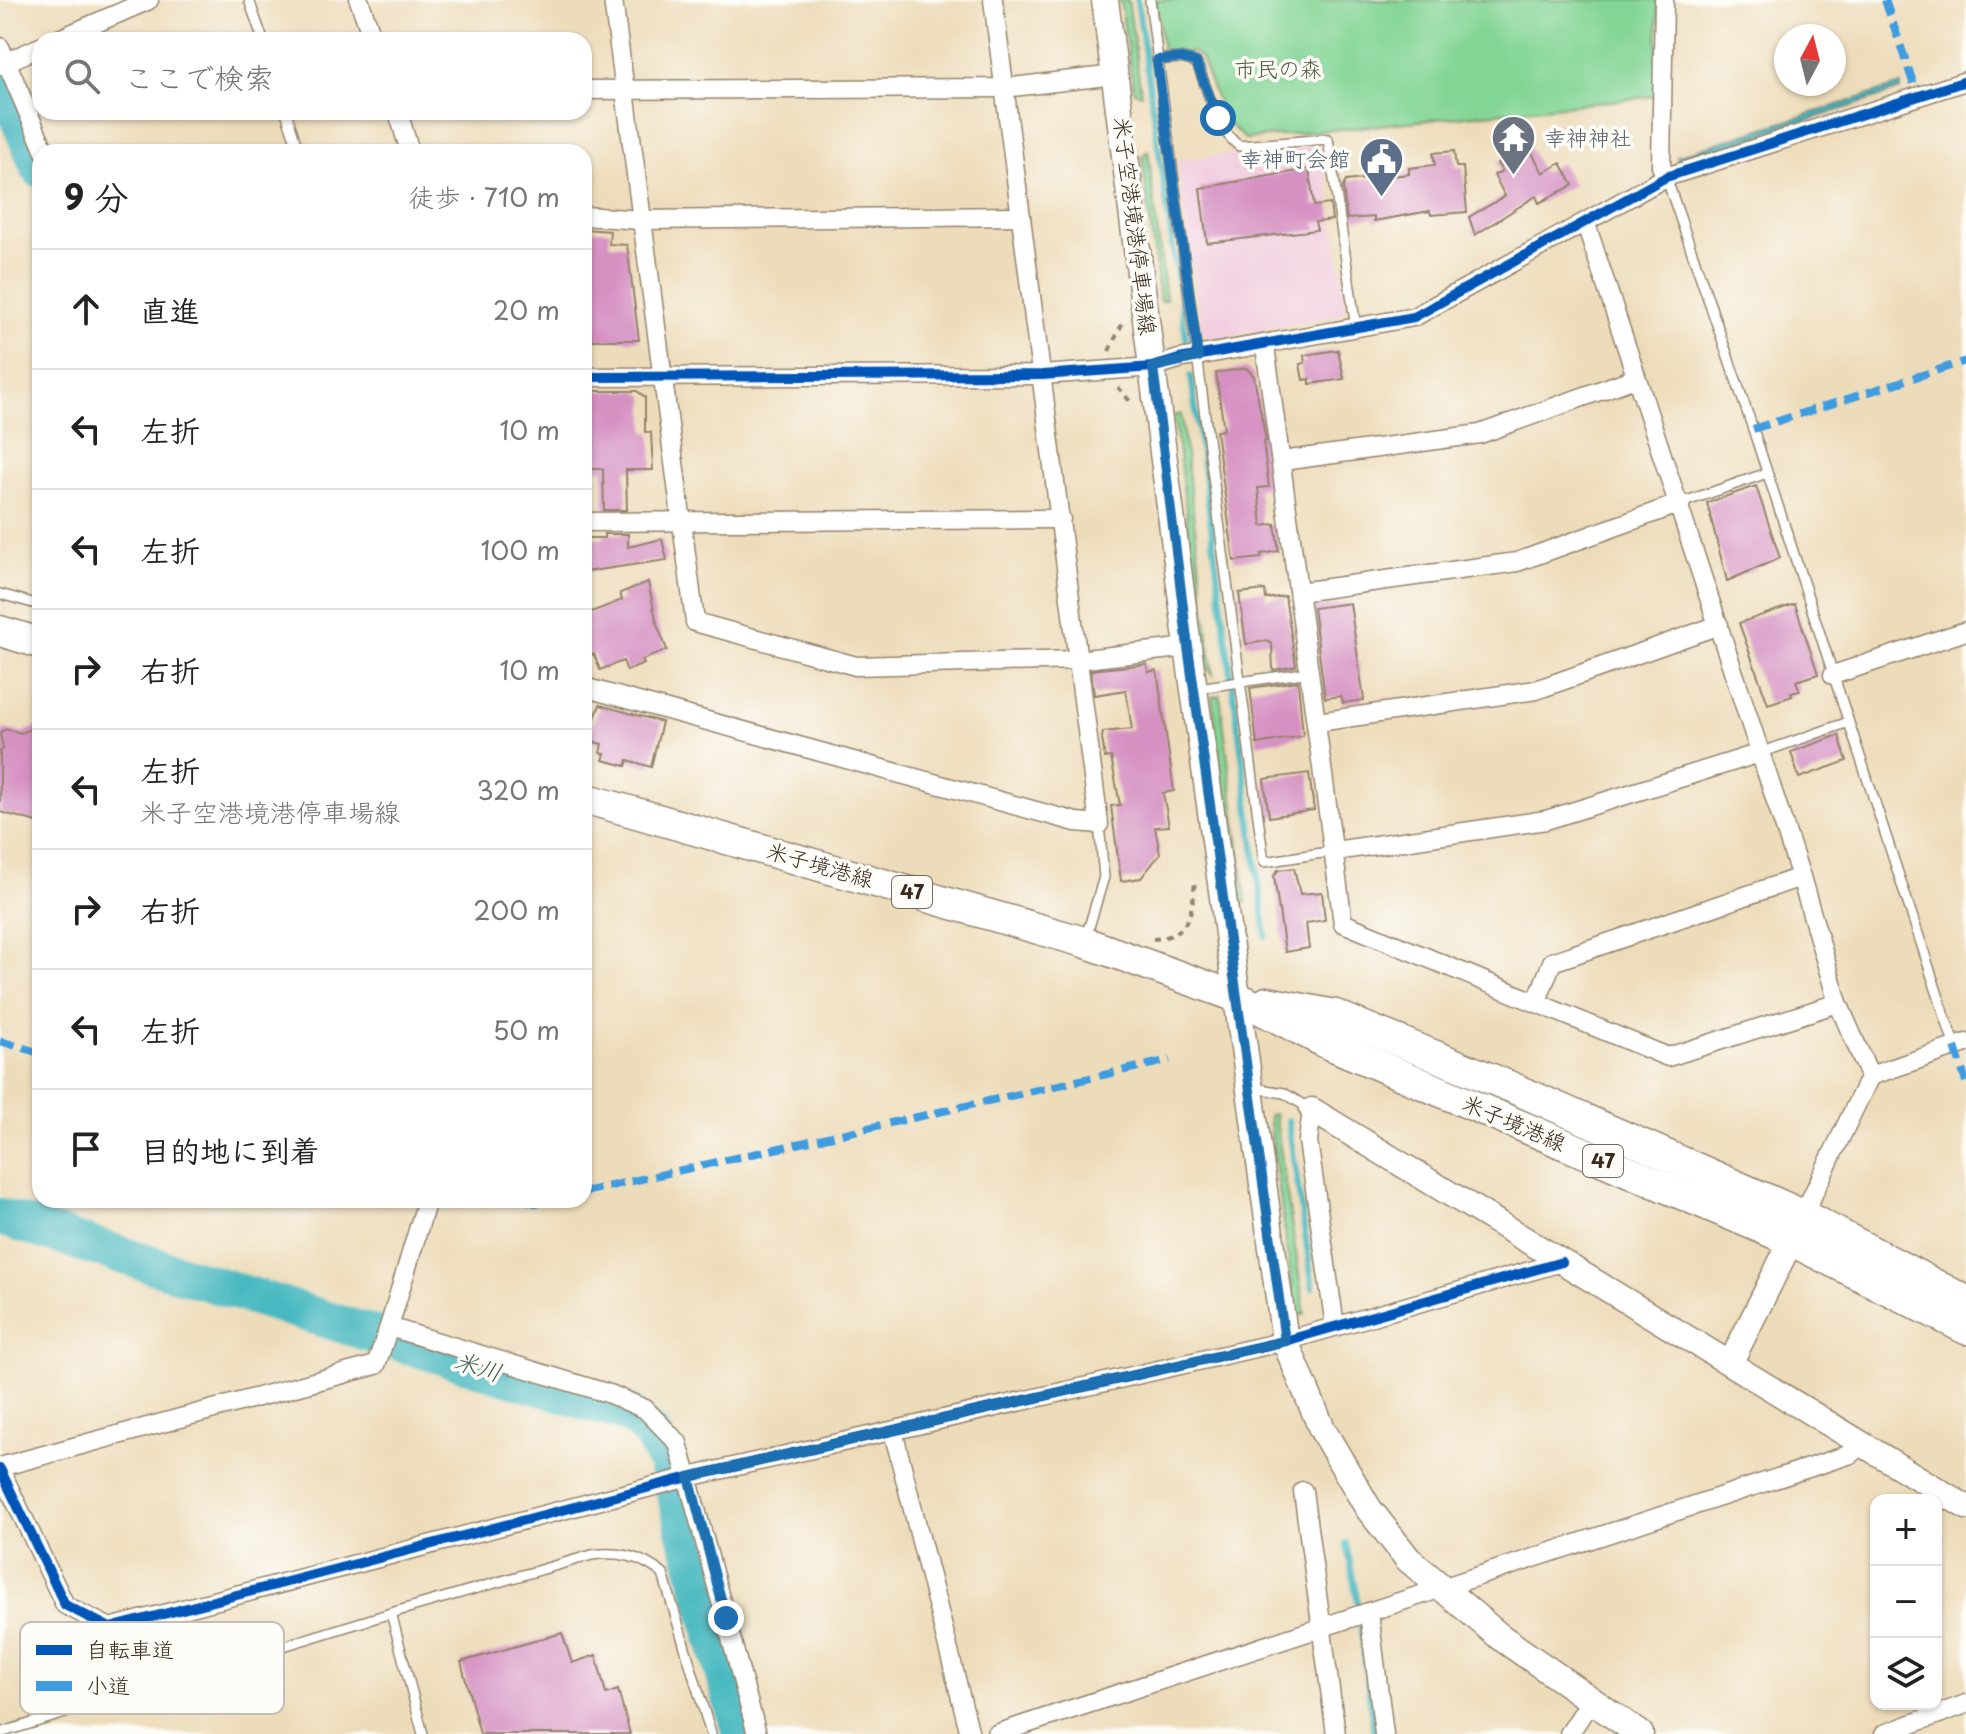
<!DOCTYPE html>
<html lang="ja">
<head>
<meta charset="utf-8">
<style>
  :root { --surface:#fff; --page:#f2f2f2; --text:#222; --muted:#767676; --line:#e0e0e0 }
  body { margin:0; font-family:"Playpen Sans","Klee One",sans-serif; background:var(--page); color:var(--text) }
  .controls { position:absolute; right:24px; bottom:24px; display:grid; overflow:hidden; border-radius:16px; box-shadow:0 2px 6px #0004 }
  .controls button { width:72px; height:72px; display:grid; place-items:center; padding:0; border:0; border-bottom:2px solid var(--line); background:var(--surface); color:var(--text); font:40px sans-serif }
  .compass { position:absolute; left:1774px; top:24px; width:72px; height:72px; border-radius:50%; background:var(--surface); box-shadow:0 2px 6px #0004; rotate:7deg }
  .stop { position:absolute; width:24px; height:24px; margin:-18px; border:6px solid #1f6fb2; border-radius:50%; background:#fff }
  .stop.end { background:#1f6fb2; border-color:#fff; box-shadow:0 2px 8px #0008 }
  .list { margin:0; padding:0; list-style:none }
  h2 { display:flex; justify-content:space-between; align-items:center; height:104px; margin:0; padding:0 32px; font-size:34px }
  h2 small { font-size:26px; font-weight:400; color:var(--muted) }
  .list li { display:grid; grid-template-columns:52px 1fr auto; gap:24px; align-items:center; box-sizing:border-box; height:120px; padding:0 32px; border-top:2px solid var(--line) }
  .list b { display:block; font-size:30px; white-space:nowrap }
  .list p { margin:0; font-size:26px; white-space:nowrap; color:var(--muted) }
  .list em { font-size:26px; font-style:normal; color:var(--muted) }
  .icon { flex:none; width:44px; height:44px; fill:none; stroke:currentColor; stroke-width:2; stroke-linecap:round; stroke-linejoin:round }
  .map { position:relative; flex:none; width:1966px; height:1734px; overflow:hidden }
  .search { position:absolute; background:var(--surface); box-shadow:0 2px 6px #0004; left:32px; top:32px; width:560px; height:88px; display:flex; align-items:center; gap:20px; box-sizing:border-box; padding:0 28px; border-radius:24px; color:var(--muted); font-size:30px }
  .panel { position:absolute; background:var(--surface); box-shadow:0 2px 6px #0004; left:32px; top:144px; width:560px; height:1064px; border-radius:24px }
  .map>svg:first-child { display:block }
  .built { fill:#f2cfe0 }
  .green { fill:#83d596; stroke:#5f805a; stroke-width:2 }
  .water { fill:#4ab9c1; stroke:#427270; stroke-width:2 }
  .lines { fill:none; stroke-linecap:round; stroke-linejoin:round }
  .stream { stroke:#4ab9c1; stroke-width:6 }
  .river { stroke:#4ab9c1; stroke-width:38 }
  .building { fill:#d691c3 }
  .service-casing { stroke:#94836c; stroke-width:12 }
  .minor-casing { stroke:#94836c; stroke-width:21 }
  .tertiary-casing { stroke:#94836c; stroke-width:27 }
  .secondary-casing { stroke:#94836c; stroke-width:29 }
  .primary-casing { stroke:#94836c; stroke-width:33 }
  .path { stroke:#94836c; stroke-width:4; stroke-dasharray:6 6; stroke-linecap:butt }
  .service { stroke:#fff; stroke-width:9 }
  .minor { stroke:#fff; stroke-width:18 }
  .tertiary { stroke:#fff; stroke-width:24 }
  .secondary { stroke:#fff; stroke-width:26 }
  .primary { stroke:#fff; stroke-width:30 }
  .quiet { stroke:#3f9ce0; stroke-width:8; stroke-dasharray:16 8; stroke-linecap:butt }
  .cycleway-casing { stroke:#fdfcf7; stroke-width:15 }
  .cycleway { stroke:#0057b8; stroke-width:10 }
  .route { stroke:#1f6fb2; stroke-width:10 }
  .labels { text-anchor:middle; stroke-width:7; stroke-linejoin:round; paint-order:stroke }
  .shield { fill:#fdfcf7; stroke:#75695f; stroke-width:2 }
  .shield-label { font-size:20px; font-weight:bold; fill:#3b2a1e }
  .park-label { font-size:22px; fill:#515d42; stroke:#fdfcf7 }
  .worship-label { font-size:22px; fill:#5b616d; stroke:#fdfcf7; text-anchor:start }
  .service-label { font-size:22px; fill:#4e5e75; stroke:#fdfcf7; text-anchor:end }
  .street-label { font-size:22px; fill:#3b2a1e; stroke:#fdfcf7 }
  .water-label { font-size:24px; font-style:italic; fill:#405c57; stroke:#fdfcf7 }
  .key { fill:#fdfcf7; stroke:#c3bdb6; stroke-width:2 }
  .key-label { font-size:22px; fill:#3b2a1e }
</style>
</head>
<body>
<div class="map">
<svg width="1966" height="1734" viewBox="0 0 1966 1734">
  <rect width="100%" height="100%" fill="#fdfcf7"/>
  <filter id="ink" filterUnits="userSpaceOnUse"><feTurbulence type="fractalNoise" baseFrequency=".0125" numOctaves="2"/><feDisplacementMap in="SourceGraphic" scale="16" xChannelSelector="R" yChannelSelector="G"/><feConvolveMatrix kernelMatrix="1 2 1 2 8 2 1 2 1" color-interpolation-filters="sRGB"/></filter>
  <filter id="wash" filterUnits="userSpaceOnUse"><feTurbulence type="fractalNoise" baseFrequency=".006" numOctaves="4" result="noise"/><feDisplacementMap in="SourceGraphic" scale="32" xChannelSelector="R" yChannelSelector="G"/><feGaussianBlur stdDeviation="1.8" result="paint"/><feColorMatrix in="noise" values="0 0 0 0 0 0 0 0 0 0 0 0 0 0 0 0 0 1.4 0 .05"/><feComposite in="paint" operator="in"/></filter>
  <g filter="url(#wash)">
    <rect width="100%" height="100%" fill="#eddcba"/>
    <path class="built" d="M1322,144L1347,308L1335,316L1212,339L1202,332L1177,160Z"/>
    <g class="green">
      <path d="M1120,0H1128L1141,94L1134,91Z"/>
      <path d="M1156,0H1658L1657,96L1245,139L1225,121L1201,58L1193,52L1173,56L1163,54Z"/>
      <path d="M1148,151L1166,300L1160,301L1142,156Z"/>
      <path d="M1181,414L1213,675L1206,666L1174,416Z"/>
      <path d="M1220,695L1246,903L1238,904L1212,697Z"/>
      <path d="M1275,1114L1305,1315H1296L1269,1115Z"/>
    </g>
    <path class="water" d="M1901,85V90L1679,162L1677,156Z"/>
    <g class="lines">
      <g class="stream">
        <path d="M1137,0L1186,339"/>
        <path d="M1191,376L1266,936"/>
        <path d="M1288,1120L1313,1288"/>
        <path d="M1346,1543L1358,1603"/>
        <path d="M1361,1629L1374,1734"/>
      </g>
      <g class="river">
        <path d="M0,75L40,169"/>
        <path d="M0,1217L630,1415L650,1432L667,1464L741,1734"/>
      </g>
    </g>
    <g id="blocks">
      <g class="building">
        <path d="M1529,147L1543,173L1561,163L1573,185L1539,203L1536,196L1475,235L1469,217L1505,196L1494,175L1502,171L1497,163Z"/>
        <path d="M1454,151L1456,167H1463L1467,212L1431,215L1430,211L1374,221V217L1347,219L1343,187L1346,181L1409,174V168L1435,165L1433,153Z"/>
        <path d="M1309,169L1314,206L1330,204L1332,220L1315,222L1317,230L1207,243L1200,188Z"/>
        <path d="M584,229L610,231L609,244L627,245L639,340H584Z"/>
        <path d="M1338,350L1344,379L1310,384V379L1303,380L1300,364L1305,363L1304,355Z"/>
        <path d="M1246,368L1254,376L1266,441L1263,442L1269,487L1258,488L1262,526L1275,524L1279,551L1261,554L1262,558L1234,561L1216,431L1224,430L1216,373Z"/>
        <path d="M588,391H637L645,397V432H651L653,470H626L627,510H604L603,469H588Z"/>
        <path d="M1756,486L1780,558L1727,581L1707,503Z"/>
        <path d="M604,534H628V547L662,539L667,560L584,572V538H604Z"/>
        <path d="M648,582L657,624L667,650L642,660L644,664L627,671L623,661L600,670L594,654L584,658V615L622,600L620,593Z"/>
        <path d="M1265,590L1266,599L1285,596L1296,666L1273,670L1272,644L1267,641L1246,644L1239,593Z"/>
        <path d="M1350,603L1364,700L1343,703L1341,696L1325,698L1313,608Z"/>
        <path d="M1795,604L1818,674L1796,681L1800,691L1791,693L1792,696L1768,704L1739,623Z"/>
        <path d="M1147,664L1148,672L1157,670L1174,791L1163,793L1169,826L1155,827L1160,854L1141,878L1121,881L1111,806L1120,805L1111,757L1105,758L1102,738L1103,732L1132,729L1126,690L1094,695L1091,670Z"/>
        <path d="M1298,681L1303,736L1257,744L1250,688Z"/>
        <path d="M600,705L662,722L651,767L628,760L626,766L603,760L605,754L600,753L602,744L586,740Z"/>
        <path d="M40,726V823L0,812V752L3,749L0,734L5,729L21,733Z"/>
        <path d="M1839,735L1847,761L1799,778L1791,752Z"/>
        <path d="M1309,773L1314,810L1269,817L1264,779Z"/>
        <path d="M1294,868L1300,894L1322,892L1325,920L1306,923L1309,948L1285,952L1274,876L1278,870Z"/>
        <path d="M562,1633L572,1663L596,1655L606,1694L618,1690L630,1734H480L461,1662Z"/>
      </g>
    </g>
  </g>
  <g filter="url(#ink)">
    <use href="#blocks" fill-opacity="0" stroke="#94836c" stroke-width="2"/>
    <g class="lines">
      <defs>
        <g id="service">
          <path d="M249,0L263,40"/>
          <path d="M1150,0L1264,862L1335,851"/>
          <path d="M1157,60L1179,58L1196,62C1209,89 1214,127 1239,146L1328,139L1356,328"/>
          <path d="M286,112L299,152"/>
          <path d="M1666,177L1753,429L1955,1047"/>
          <path d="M1681,503L1767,473"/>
          <path d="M0,594L40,605"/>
          <path d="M1198,688L1310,672"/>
          <path d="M1760,753L1846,723"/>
          <path d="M1086,937L1104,877L1099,824"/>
          <path d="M1254,1088L1284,1093L1310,1109"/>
          <path d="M391,1613L592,1555C620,1551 640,1556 663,1574L711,1734"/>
          <path d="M0,1733L391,1613L423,1734"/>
        </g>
        <g id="minor">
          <path d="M359,0L373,40"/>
          <path d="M613,0L695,622L856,666L1077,660L1188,647"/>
          <path d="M1664,0L1661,166L1666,177"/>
          <path d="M57,40L149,0"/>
          <path d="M0,47L45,152"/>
          <path d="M0,65L40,47"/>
          <path d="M584,90L1004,88L1115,75"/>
          <path d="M398,112L410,152"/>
          <path d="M584,216L641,220L1021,216"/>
          <path d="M1265,346L1343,923L1668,1057L1838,1003"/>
          <path d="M584,377L1042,375L1153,367L1179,359L1414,317L1666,177L1966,81"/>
          <path d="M1282,461L1480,434L1635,378"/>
          <path d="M584,522L1061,519"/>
          <path d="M1299,592L1517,562L1681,503"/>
          <path d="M1833,675L1966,631"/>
          <path d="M587,688L1076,822L1099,824L993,0"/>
          <path d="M1318,722L1536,690L1719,625"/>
          <path d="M1335,851L1546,820L1760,753"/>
          <path d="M1801,877L1838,1003L1870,1076"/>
          <path d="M1537,1001L1552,962L1801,877L1586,224"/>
          <path d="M1312,1110L1308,1141L1335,1326"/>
          <path d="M427,1200L389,1327L610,1394L645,1409L678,1443L757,1734"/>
          <path d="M1803,1215L1870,1076L1966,1043"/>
          <path d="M893,1431L970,1734"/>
          <path d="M0,1467L376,1365L389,1327"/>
          <path d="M0,1469L65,1605L110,1628L689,1477L1285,1341L1562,1262"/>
          <path d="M1303,1491L1336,1734"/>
          <path d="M1369,1613L1384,1734"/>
          <path d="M996,1734L1851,1454L1863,1444"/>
          <path d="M1569,1734L1592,1699"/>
          <path d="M1884,1734L1966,1704"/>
        </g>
        <g id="tertiary">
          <path d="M1312,1110L1966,1507"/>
          <path d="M1731,1362L1799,1225"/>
        </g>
        <path id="secondary" d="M1105,0L1188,647L1285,1341L1322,1429L1368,1508L1408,1559L1499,1636L1640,1734"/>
        <g id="primary">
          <path d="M0,631L40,643"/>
          <path d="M584,798L1084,942L1237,997L1324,1042L1792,1241L1966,1329"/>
          <path d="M1267,1002L1335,1015L1511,1087L1803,1215L1966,1301"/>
        </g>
      </defs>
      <use href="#service" class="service-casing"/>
      <use href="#minor" class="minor-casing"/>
      <use href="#tertiary" class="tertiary-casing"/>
      <use href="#secondary" class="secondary-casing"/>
      <use href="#primary" class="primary-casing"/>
      <g class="path">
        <path d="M1109,351L1122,324"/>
        <path d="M1118,387L1133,405"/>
        <path d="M584,757L593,776"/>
        <path d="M1153,939C1191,937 1193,910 1195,878"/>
      </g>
      <use href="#service" class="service"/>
      <use href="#minor" class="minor"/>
      <use href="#tertiary" class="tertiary"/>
      <use href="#secondary" class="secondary"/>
      <use href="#primary" class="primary"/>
      <g class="quiet">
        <path d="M1885,0L1918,97"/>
        <path d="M1753,429L1966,361"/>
        <path d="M0,1041L40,1053"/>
        <path d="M1955,1047L1966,1082"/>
        <path d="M584,1192L1170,1060"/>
        <path d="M524,1200L535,1203L548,1200"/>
      </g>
      <defs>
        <g id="cycleway">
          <path d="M584,377L1042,375L1153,367L1179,359L1414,317L1666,177L1966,81"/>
          <path d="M0,1469L65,1605L110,1628L689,1477L1285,1341L1562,1262"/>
        </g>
      </defs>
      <use href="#cycleway" class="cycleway-casing"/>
      <use href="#cycleway" class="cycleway"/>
    </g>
  </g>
  <g class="lines" filter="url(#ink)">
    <path class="route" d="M726,1618L689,1477L1285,1341L1188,647L1153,367L1198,357L1157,60L1179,58L1196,62L1218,118"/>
  </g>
  <defs>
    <symbol id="temple-pin" viewBox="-11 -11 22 30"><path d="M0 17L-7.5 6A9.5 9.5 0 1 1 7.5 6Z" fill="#6b7280" stroke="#fdfcf7"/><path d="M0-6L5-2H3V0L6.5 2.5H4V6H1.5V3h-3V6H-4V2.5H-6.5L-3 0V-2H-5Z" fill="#fff"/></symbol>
    <symbol id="civic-pin" viewBox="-11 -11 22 30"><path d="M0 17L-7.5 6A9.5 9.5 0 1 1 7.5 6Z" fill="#5c6f8a" stroke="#fdfcf7"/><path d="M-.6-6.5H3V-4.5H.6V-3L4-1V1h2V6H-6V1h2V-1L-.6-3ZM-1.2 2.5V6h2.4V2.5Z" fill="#fff"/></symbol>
  </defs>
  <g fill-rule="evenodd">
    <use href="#temple-pin" x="1488" y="112" width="51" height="69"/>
    <use href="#civic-pin" x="1356" y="134" width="51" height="69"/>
  </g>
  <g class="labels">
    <g class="shield">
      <rect x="892" y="876" width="40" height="32" rx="6"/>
      <rect x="1583" y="1145" width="40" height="32" rx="6"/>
    </g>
    <g class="shield-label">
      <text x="912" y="899">47</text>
      <text x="1603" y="1168">47</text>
    </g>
    <g class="park-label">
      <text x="1278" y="77">市民の森</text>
    </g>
    <g class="worship-label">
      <text x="1544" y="146">幸神神社</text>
    </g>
    <g class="service-label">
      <text x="1350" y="167">幸神町会館</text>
    </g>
    <g class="street-label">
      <text transform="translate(1135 226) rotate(83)" y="8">米子空港境港停車場線</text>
      <text transform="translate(820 865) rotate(16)" y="8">米子境港線</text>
      <text transform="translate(1514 1123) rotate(23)" y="8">米子境港線</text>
    </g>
    <g class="water-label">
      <text transform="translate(478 1367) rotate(17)" y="8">米川</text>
    </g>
  </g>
  <rect x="20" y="1622" width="264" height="92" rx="12" class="key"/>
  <rect x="36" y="1645" width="36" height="10" fill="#0057b8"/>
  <rect x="36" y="1681" width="36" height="10" fill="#3f9ce0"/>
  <g class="key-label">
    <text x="86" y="1658">自転車道</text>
    <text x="86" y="1694">小道</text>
  </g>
</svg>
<div class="controls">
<button>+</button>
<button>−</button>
<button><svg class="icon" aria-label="layers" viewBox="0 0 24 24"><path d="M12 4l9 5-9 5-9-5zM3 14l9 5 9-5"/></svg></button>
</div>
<svg class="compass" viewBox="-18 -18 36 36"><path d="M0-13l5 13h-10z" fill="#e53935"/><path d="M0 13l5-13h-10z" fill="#767676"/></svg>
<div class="stop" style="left:1218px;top:118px"></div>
<div class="stop end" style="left:726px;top:1618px"></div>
<div class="search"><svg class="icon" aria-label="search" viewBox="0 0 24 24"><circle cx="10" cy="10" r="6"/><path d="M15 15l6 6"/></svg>ここで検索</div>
<section class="panel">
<h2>9 分<small>徒歩 · 710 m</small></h2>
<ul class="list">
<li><svg class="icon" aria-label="ahead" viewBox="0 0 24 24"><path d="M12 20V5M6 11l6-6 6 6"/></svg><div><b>直進</b></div><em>20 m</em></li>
<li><svg class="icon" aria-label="left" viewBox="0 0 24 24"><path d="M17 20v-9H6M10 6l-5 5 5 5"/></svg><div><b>左折</b></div><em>10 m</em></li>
<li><svg class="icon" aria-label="left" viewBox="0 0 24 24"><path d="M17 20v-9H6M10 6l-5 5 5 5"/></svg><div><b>左折</b></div><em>100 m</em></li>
<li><svg class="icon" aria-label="right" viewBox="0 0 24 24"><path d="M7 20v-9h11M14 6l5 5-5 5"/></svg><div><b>右折</b></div><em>10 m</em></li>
<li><svg class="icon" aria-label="left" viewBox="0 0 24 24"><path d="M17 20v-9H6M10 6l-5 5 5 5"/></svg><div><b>左折</b><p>米子空港境港停車場線</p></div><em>320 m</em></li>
<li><svg class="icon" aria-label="right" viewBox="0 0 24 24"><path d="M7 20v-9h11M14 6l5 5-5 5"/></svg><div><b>右折</b></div><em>200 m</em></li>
<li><svg class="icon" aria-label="left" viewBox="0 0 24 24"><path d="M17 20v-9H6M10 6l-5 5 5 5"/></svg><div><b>左折</b></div><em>50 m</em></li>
<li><svg class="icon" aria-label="arrive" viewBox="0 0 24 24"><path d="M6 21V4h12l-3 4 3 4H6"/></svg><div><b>目的地に到着</b></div></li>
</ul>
</section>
</div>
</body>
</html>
